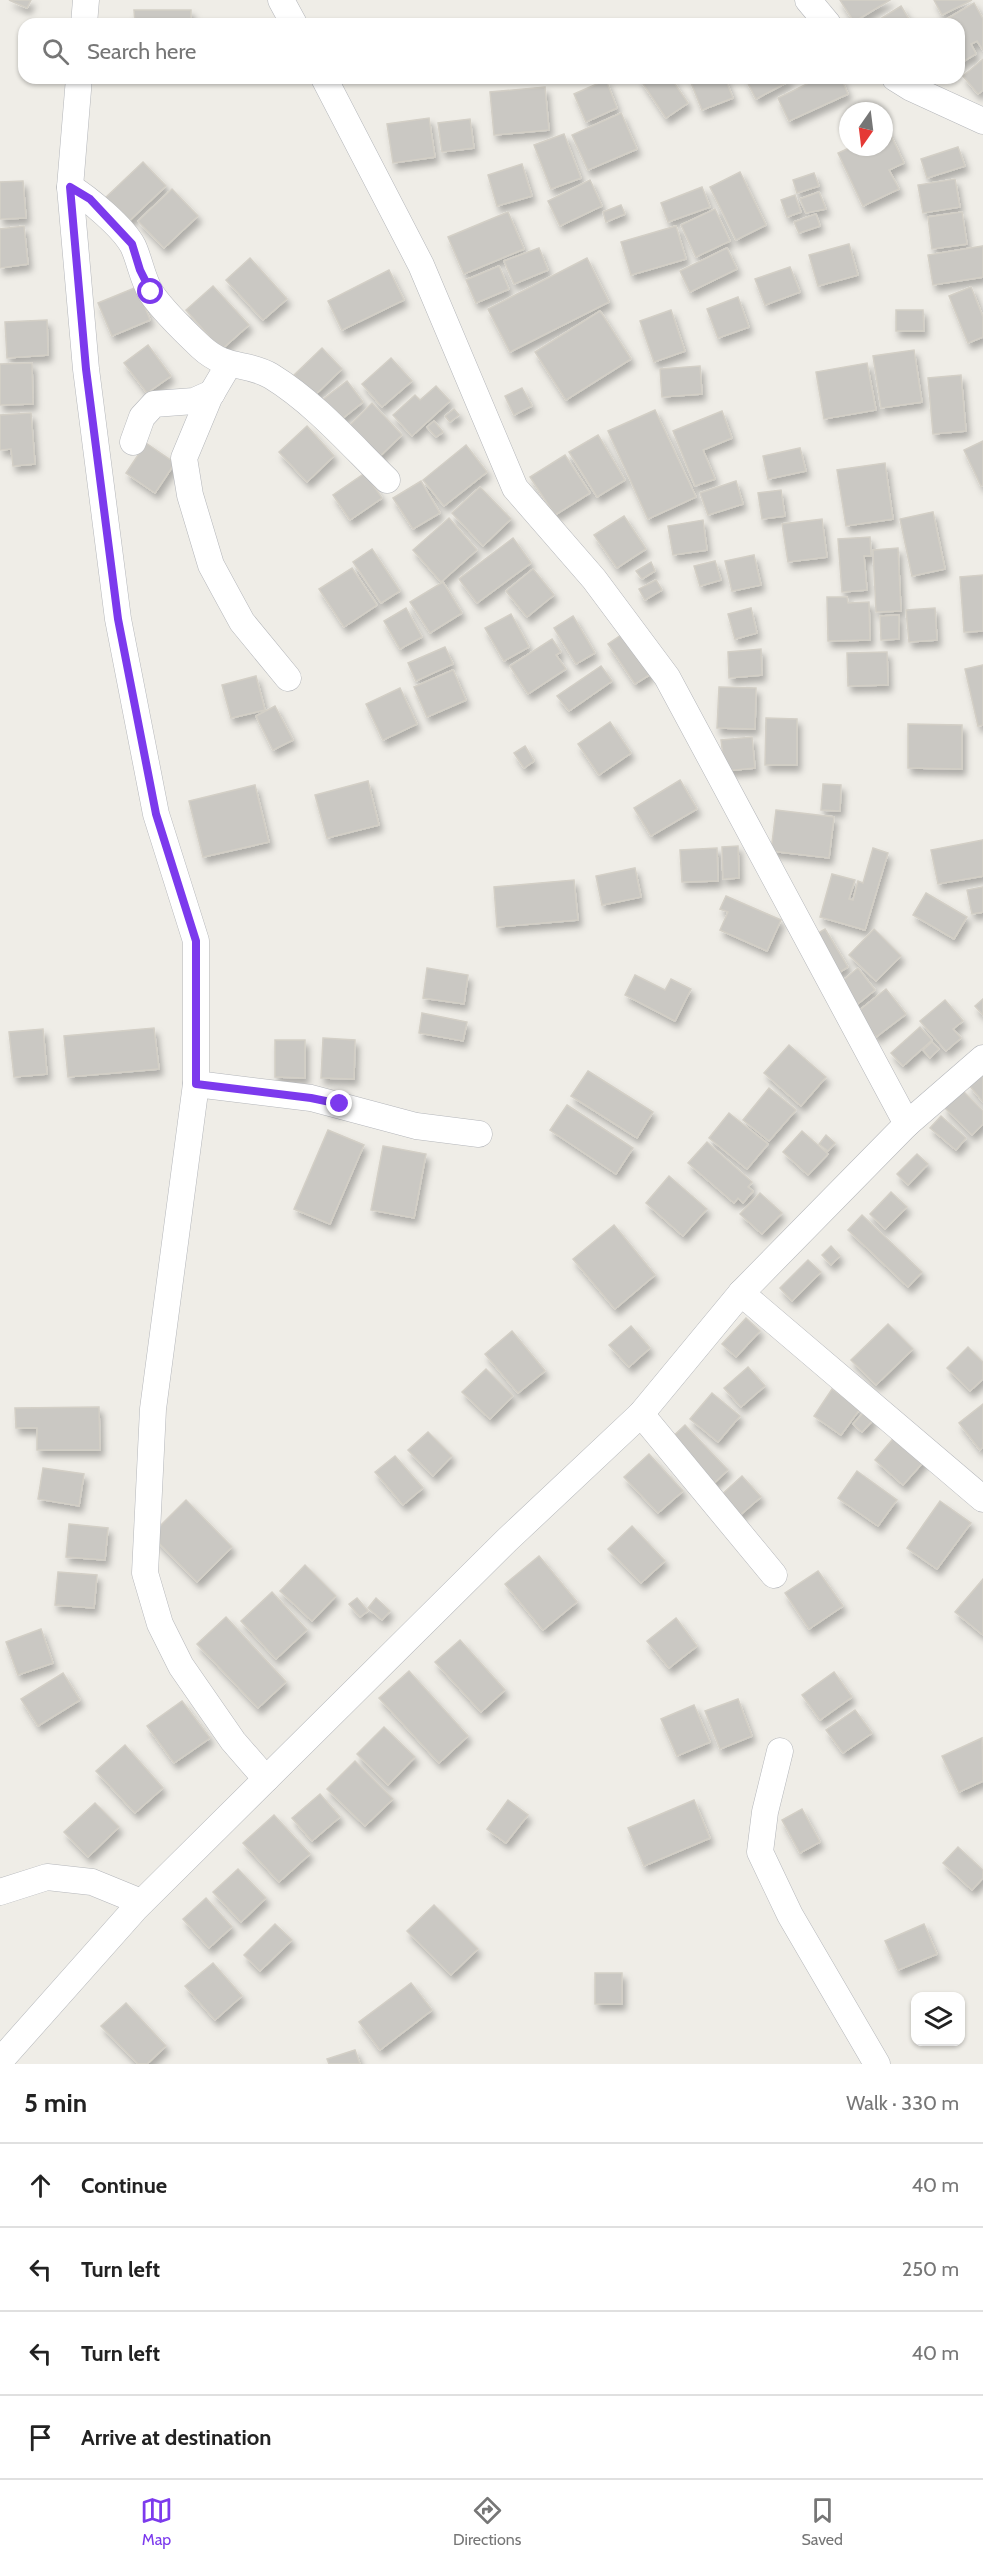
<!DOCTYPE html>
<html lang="en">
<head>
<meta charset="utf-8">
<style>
  :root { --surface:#fff; --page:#f2f2f2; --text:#222; --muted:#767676; --line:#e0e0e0; --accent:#7c3aed }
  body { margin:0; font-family:Cabin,sans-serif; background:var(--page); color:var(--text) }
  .controls { position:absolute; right:18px; bottom:18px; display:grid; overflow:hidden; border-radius:12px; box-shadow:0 2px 4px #0004 }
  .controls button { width:54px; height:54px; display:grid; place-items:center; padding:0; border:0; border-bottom:2px solid var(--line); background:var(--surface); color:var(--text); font:30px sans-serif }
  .compass { position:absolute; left:839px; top:102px; width:54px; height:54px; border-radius:50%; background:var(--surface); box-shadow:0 2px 4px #0004; rotate:194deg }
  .stop { position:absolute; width:18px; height:18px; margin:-14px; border:4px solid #7c3aed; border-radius:50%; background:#fff }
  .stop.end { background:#7c3aed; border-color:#fff; box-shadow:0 2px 6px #0008 }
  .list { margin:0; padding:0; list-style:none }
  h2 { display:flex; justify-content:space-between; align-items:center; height:78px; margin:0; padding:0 24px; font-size:26px }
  h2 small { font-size:20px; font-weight:400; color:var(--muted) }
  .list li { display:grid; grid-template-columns:39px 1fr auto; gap:18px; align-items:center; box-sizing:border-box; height:84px; padding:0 24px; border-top:2px solid var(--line) }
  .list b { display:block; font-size:22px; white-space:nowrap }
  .list em { font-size:20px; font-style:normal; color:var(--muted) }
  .icon { flex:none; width:33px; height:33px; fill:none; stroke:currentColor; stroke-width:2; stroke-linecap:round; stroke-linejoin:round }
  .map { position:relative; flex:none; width:983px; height:2064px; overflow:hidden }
  .search { position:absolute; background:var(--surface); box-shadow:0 2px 4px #0004; left:18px; right:18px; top:18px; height:66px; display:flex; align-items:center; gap:15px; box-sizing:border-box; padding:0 21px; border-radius:18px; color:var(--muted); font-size:22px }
  .sheet { height:414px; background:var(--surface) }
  nav { display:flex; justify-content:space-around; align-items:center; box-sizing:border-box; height:84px; border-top:2px solid var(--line); background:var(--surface); font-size:16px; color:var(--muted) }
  nav a { display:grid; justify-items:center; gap:3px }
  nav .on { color:var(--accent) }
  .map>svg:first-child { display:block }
  .building { fill:#cac8c3; stroke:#d3cfc6; stroke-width:1.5; filter:url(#shadow) }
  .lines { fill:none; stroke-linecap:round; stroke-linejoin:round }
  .minor-casing { stroke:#b4b6ba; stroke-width:27 }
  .minor { stroke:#fff; stroke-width:26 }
  .route { stroke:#7c3aed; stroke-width:8 }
</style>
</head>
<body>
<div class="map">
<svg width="983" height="2064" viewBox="0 0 983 2064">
  <defs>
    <filter id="shadow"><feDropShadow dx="3.5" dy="6" stdDeviation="3" flood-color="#0004"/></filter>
  </defs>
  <rect width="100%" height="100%" fill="#efede7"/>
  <g class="building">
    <path d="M9,0H31L27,8Z"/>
    <path d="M840,0H890L854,22Z"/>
    <path d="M934,0H972L942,15Z"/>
    <path d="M974,3L983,19V50L977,41L971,44L976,54L959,64V24H938Z"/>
    <path d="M901,6L912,24H883L880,19Z"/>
    <path d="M134,10H191V24H135Z"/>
    <path d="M983,59V90L978,94L963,76Z"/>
    <path d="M639,78H671L688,103L666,118Z"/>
    <path d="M689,78H725L733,98L702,110Z"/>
    <path d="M745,78H788L790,81L756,99Z"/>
    <path d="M819,78H841L848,94L789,121L778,98Z"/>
    <path d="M606,80L617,108L586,122L574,94Z"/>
    <path d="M545,87L549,130L494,135L490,92Z"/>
    <path d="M621,113L637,149L588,170L572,135Z"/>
    <path d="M429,118L435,157L393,163L387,124Z"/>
    <path d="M470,119L474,148L442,152L438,123Z"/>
    <path d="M888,129L904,163L889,170L899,189L863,206L838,153L851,147H884V131Z"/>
    <path d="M564,134L581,178L551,189L534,145Z"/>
    <path d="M958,147L965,166L927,178L921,159Z"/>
    <path d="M143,162L166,186L127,223L104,199Z"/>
    <path d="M522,164L532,196L497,206L488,175Z"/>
    <path d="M740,172L766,225L736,240L710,187Z"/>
    <path d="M814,173L819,186L797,193L793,180Z"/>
    <path d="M955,179L960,207L923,213L918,185Z"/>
    <path d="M590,180L602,206L560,226L548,201Z"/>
    <path d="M23,181L26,218L0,219V182Z"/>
    <path d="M702,187L710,207L668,222L661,203Z"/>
    <path d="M172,189L198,216L164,248L138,221Z"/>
    <path d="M819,192L826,209L806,213L800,199Z"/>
    <path d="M795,195L801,212L787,217L781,200Z"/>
    <path d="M621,205L625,214L606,222L603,212Z"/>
    <path d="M715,209L730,241L696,257L681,225Z"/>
    <path d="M508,212L524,249L464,274L448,237Z"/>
    <path d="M962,212L967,244L932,249L928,217Z"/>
    <path d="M816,214L820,226L799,233L794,222Z"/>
    <path d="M24,226L28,264L0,268V229Z"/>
    <path d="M676,226L686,259L631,275L621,242Z"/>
    <path d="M849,244L858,275L818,286L809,255Z"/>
    <path d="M983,246V277L933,285L928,255Z"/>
    <path d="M539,248L548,270L514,284L504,261Z"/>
    <path d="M727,248L737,269L690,292L680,271Z"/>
    <path d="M250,258L287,299L263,320L226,280Z"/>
    <path d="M587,258L609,302L510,352L488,309Z"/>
    <path d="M499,266L509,289L476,303L466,280Z"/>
    <path d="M790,267L800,292L765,305L755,279Z"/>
    <path d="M389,270L404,300L342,330L328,301Z"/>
    <path d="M213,286L249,325L221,350L186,310Z"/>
    <path d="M137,287L150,320L112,336L98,303Z"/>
    <path d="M971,287L983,317V337L968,343L949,296Z"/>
    <path d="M738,297L749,327L718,338L707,309Z"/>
    <path d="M671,310L685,351L654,362L640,321Z"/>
    <path d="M896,310H923L924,331H896Z"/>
    <path d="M600,311L631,359L566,400L535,352Z"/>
    <path d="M47,320L48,355L7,358L5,322Z"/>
    <path d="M148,345L171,376L147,393L124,363Z"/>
    <path d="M322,348L342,369L314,396L294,375Z"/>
    <path d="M914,350L922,402L881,408L873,356Z"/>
    <path d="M391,358L412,381L382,407L362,384Z"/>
    <path d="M32,363L33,404L0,405V364Z"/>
    <path d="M867,363L876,410L824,419L816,372Z"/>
    <path d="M700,366L702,394L662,397L660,369Z"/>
    <path d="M961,375L966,431L933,434L928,378Z"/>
    <path d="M347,381L363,402L338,422L321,401Z"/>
    <path d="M436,386L450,401L412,436L393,415L415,395L420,400Z"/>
    <path d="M522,388L532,406L514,415L505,396Z"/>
    <path d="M372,403L402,435L377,459L348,427Z"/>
    <path d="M454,409L459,415L450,422L445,416Z"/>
    <path d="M655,410L696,497L648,519L608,431Z"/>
    <path d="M722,411L732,438L703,450L715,479L695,486L673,431Z"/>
    <path d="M31,413L35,464L13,466L11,449L0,450V415Z"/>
    <path d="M434,421L443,432L436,437L427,427Z"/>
    <path d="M307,426L334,456L307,482L279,452Z"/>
    <path d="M598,435L625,480L597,497L569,452Z"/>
    <path d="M983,441V485L981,486L964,450Z"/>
    <path d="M146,443L175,463L155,493L126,473Z"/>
    <path d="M466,445L487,472L444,506L423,480Z"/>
    <path d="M800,448L806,471L768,479L763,456Z"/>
    <path d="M565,455L590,493L555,515L530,477Z"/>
    <path d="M885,463L893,519L846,526L837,470Z"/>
    <path d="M365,473L382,498L350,520L333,495Z"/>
    <path d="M421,481L440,513L413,529L393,498Z"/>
    <path d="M736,481L743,504L708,515L700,493Z"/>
    <path d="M480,487L511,519L483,546L452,513Z"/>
    <path d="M781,490L785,516L762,519L758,493Z"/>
    <path d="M933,512L945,569L912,576L900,519Z"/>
    <path d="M624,516L646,549L617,568L594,535Z"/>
    <path d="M449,518L477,550L441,582L413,550Z"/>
    <path d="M822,519L827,557L788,562L782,524Z"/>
    <path d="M703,520L707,550L673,555L668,526Z"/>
    <path d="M870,537L871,556H864L867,590L842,592L838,539Z"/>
    <path d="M513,538L531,563L477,603L459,579Z"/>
    <path d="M898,548L901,611L876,612L873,550Z"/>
    <path d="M372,549L400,591L381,603L353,562Z"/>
    <path d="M754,555L761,585L732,591L725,561Z"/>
    <path d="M715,561L721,580L700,586L694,566Z"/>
    <path d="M651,562L655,571L642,579L636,571Z"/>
    <path d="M352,568L377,605L344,627L319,589Z"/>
    <path d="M533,569L554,595L527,617L506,591Z"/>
    <path d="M983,575V631L964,632L960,577Z"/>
    <path d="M656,580L662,590L645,600L639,589Z"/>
    <path d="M443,582L462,613L430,633L410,602Z"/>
    <path d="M827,597H847L848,603L869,602L870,640L828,641Z"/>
    <path d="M406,608L422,637L400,649L384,621Z"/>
    <path d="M751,608L757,633L735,639L728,614Z"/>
    <path d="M935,608L937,640L909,642L906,610Z"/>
    <path d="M511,614L529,647L504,661L485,628Z"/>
    <path d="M899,615V639L881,640L880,616Z"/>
    <path d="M573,616L595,653L576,664L554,628Z"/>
    <path d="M624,633L651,674L635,684L608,644Z"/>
    <path d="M552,639L561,652L556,655L566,669L528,694L510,666Z"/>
    <path d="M445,647L453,664L416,681L408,663Z"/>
    <path d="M761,649L762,675L729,678L728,652Z"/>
    <path d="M887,652L888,685L848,686L847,653Z"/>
    <path d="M983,665V725L978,726L965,669Z"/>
    <path d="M601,666L612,681L569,711L557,696Z"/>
    <path d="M453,670L466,700L427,717L414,687Z"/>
    <path d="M256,676L265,710L231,718L222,685Z"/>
    <path d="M719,687L756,688L755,729L717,728Z"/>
    <path d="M400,688L417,724L383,740L366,704Z"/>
    <path d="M275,706L293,740L273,750L256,716Z"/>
    <path d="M766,718L797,719V765H765Z"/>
    <path d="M610,722L631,753L599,775L578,744Z"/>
    <path d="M908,724L962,725V769L908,768Z"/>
    <path d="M752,737L755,768L725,771L721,740Z"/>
    <path d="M525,746L534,761L524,768L514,753Z"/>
    <path d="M680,780L697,809L651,836L634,808Z"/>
    <path d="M368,781L379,825L327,838L315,795Z"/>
    <path d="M823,784L841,785L840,811L821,810Z"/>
    <path d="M255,785L269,842L203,857L189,801Z"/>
    <path d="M776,810L834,817L829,858L771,851Z"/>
    <path d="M983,840V876L938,884L931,850Z"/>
    <path d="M738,846L739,878L723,879L722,847Z"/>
    <path d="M717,848L718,881L682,882L680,850Z"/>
    <path d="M873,848L888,853L865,930L820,917L832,874L855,880L849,899L853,900L858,881L863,883Z"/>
    <path d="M635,868L641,897L602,905L596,876Z"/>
    <path d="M574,880L578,920L497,927L494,887Z"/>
    <path d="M983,887V912L972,914L967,890Z"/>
    <path d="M926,893L967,917L954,939L913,915Z"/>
    <path d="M726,896L781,920L767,951L720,930L728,912L720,909Z"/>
    <path d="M825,929L848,967L832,977L808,939Z"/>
    <path d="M874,929L901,956L876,981L849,955Z"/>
    <path d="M427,968L468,975L464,1004L423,998Z"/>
    <path d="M858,968L875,990L854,1007L836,986Z"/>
    <path d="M635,975L665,990L671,979L691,989L675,1021L625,995Z"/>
    <path d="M886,989L906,1014L876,1037L856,1013Z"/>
    <path d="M983,999V1015L975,1006Z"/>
    <path d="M945,1000L963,1021L953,1029L961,1038L946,1051L920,1021Z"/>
    <path d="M422,1013L467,1022L463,1041L419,1033Z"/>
    <path d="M920,1027L932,1040L903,1066L891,1053Z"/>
    <path d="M154,1028L159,1069L68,1077L64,1036Z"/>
    <path d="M43,1029L47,1074L14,1077L9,1032Z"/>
    <path d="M323,1038L355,1040L354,1079L321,1078Z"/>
    <path d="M275,1040H305V1078L275,1077Z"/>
    <path d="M932,1042L939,1049L930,1058L923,1050Z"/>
    <path d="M789,1045L826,1077L801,1106L764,1073Z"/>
    <path d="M588,1071L653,1112L637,1138L571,1096Z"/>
    <path d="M983,1073V1102L969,1085Z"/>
    <path d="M769,1088L796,1110L769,1141L743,1120Z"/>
    <path d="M962,1090L983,1111V1124L972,1135L944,1107Z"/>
    <path d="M567,1105L633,1148L616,1174L550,1130Z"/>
    <path d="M729,1113L768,1144L747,1169L709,1138Z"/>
    <path d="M941,1116L966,1138L956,1150L930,1128Z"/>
    <path d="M328,1130L364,1145L330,1224L294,1209Z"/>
    <path d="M802,1131L828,1154L808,1175L783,1152Z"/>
    <path d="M826,1135L835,1143L828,1151L819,1144Z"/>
    <path d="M707,1142L752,1182L748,1187L753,1191L743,1203L738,1198L734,1203L688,1163Z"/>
    <path d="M383,1146L426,1154L414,1218L371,1210Z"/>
    <path d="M917,1154L928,1164L908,1185L897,1174Z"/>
    <path d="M669,1176L707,1209L683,1236L646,1203Z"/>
    <path d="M891,1192L907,1207L885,1229L870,1214Z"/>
    <path d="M760,1193L782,1213L762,1234L740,1214Z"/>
    <path d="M862,1215L922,1272L908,1287L848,1230Z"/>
    <path d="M614,1225L655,1275L615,1309L573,1259Z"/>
    <path d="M831,1246L840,1256L831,1265L822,1255Z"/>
    <path d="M808,1260L821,1272L792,1301L780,1288Z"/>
    <path d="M746,1318L760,1331L736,1357L722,1344Z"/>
    <path d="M888,1324L913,1349L876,1385L851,1360Z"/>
    <path d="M631,1326L650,1348L629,1367L609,1345Z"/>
    <path d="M512,1331L545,1371L518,1393L485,1354Z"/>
    <path d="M968,1347L983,1362V1379L970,1391L947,1368Z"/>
    <path d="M748,1367L765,1386L741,1407L724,1388Z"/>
    <path d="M486,1369L513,1396L490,1419L462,1392Z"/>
    <path d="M832,1389L860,1409L841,1435L814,1416Z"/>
    <path d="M712,1393L740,1416L718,1442L690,1419Z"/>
    <path d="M983,1404V1447L980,1450L959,1423Z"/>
    <path d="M99,1407L100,1450H37V1428H16L15,1408Z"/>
    <path d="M865,1411L874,1419L862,1432L853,1424Z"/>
    <path d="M685,1425L728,1470L712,1485L669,1440Z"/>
    <path d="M428,1432L452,1456L433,1476L408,1450Z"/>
    <path d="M897,1434L926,1459L903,1485L875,1460Z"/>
    <path d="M649,1454L683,1491L658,1513L624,1477Z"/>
    <path d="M395,1456L423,1488L403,1505L375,1472Z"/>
    <path d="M43,1468L84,1474L79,1506L38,1499Z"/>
    <path d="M857,1471L897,1500L878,1526L838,1498Z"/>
    <path d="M742,1476L761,1497L739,1516L721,1495Z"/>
    <path d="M186,1500L232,1547L197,1582L151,1535Z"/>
    <path d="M940,1501L971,1523L937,1569L907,1548Z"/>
    <path d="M69,1524L108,1528L105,1560L66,1557Z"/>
    <path d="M632,1526L665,1561L641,1583L608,1549Z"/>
    <path d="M539,1556L577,1602L543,1630L505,1584Z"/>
    <path d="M305,1565L336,1596L312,1621L280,1591Z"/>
    <path d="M818,1571L843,1606L809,1629L785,1593Z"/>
    <path d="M58,1572L97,1575L94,1608L55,1605Z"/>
    <path d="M983,1579V1635L955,1612Z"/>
    <path d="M272,1592L307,1630L276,1659L241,1621Z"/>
    <path d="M357,1598L368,1611L360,1617L349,1604Z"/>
    <path d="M376,1598L390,1611L382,1620L368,1608Z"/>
    <path d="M226,1617L286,1682L258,1708L197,1644Z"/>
    <path d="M676,1618L697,1646L669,1668L647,1641Z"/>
    <path d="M41,1629L53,1663L18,1675L6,1642Z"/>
    <path d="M460,1640L505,1690L481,1712L435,1662Z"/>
    <path d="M409,1671L468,1736L439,1763L379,1698Z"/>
    <path d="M834,1672L852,1697L820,1720L802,1695Z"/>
    <path d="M63,1673L80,1700L38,1726L21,1699Z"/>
    <path d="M738,1699L752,1736L720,1749L705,1711Z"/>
    <path d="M182,1701L210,1738L174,1763L147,1726Z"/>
    <path d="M694,1705L710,1742L677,1756L661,1719Z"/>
    <path d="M855,1710L872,1733L843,1753L826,1730Z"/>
    <path d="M384,1727L415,1757L388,1785L357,1754Z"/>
    <path d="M982,1738L983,1781L959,1792L942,1756Z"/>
    <path d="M125,1745L163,1788L135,1813L96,1771Z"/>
    <path d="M355,1761L393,1799L365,1826L327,1789Z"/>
    <path d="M320,1794L340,1817L312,1841L292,1818Z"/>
    <path d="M508,1800L528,1815L506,1843L487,1829Z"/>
    <path d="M694,1800L710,1838L644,1866L628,1828Z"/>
    <path d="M95,1803L119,1827L88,1857L64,1832Z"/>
    <path d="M802,1809L820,1842L800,1853L782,1820Z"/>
    <path d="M274,1815L310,1854L279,1882L243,1843Z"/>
    <path d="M958,1847L983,1870V1878L972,1890L943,1863Z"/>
    <path d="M238,1869L266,1898L241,1922L213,1892Z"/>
    <path d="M206,1898L232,1927L209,1948L183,1919Z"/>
    <path d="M434,1905L478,1949L451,1975L407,1931Z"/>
    <path d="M275,1924L292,1940L260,1971L244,1955Z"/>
    <path d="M924,1924L937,1954L898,1970L885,1941Z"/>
    <path d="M213,1963L242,1996L215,2020L185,1986Z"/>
    <rect x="595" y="1973" width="27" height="31"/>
    <path d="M411,1983L432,2010L380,2050L359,2022Z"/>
    <path d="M126,2003L166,2046L147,2064H138L101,2026Z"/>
    <path d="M355,2050L360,2064H329L327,2059Z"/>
  </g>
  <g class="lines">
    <defs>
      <g id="minor">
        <path d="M281,0L294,24"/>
        <path d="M808,0L828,24"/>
        <path d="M84,24L86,0"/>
        <path d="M79,78L70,187L86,369L118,619L156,814L196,941V1084L153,1409L145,1573L160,1624L181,1666L233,1741L266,1779"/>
        <path d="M324,78L421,265L515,488L594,579L667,677L907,1124"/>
        <path d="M895,78L911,88L983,121"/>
        <path d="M70,187C88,198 123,227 133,246C140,261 142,278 151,293C164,312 184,331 201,347C227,371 245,361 271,376C315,403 351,445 387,480"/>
        <path d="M229,364L209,398L184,458L190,495L211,565L224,589L242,622L288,678"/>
        <path d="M133,442L142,417L154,404L194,401L212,393"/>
        <path d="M196,1084L311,1098L416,1126L479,1134"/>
        <path d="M741,1293L983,1499"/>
        <path d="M641,1414L774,1575"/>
        <path d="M780,1751L765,1812L760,1852L790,1915L877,2064"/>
        <path d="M0,1892L47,1877L92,1882L141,1902"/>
        <path d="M0,2061L135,1909L507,1540L641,1414L741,1293L907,1124L983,1058"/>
      </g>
    </defs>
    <use href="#minor" class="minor-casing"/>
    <use href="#minor" class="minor"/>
  </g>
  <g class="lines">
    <path class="route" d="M151,292L140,270L132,244L90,199L70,187L86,369L118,619L156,814L196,941V1084L311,1098L340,1104"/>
  </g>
</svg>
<div class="controls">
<button><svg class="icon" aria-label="layers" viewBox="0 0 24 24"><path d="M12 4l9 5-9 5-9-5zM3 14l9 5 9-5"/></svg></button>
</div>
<svg class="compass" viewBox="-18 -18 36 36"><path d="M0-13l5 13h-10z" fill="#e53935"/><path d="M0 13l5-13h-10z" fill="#767676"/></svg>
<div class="stop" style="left:151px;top:292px"></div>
<div class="stop end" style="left:340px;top:1104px"></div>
<div class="search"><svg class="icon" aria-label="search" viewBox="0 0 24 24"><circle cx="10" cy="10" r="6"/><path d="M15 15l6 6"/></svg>Search here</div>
</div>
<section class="sheet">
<h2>5 min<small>Walk · 330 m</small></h2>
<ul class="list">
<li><svg class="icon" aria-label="ahead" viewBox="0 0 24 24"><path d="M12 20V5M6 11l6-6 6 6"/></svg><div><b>Continue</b></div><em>40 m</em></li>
<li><svg class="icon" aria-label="left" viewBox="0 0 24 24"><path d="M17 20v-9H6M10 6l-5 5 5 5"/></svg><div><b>Turn left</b></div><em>250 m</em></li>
<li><svg class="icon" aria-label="left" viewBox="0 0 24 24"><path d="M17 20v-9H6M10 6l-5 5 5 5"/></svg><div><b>Turn left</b></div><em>40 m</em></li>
<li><svg class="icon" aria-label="arrive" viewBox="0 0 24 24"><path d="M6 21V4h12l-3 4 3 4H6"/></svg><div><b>Arrive at destination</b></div></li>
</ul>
</section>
<nav>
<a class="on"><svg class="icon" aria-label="map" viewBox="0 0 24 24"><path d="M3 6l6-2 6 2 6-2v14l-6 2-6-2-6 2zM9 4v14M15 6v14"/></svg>Map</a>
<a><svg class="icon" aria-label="directions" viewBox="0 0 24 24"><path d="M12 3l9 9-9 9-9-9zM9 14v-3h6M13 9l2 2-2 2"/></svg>Directions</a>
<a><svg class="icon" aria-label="saved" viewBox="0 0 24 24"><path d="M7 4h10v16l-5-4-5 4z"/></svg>Saved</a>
</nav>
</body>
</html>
